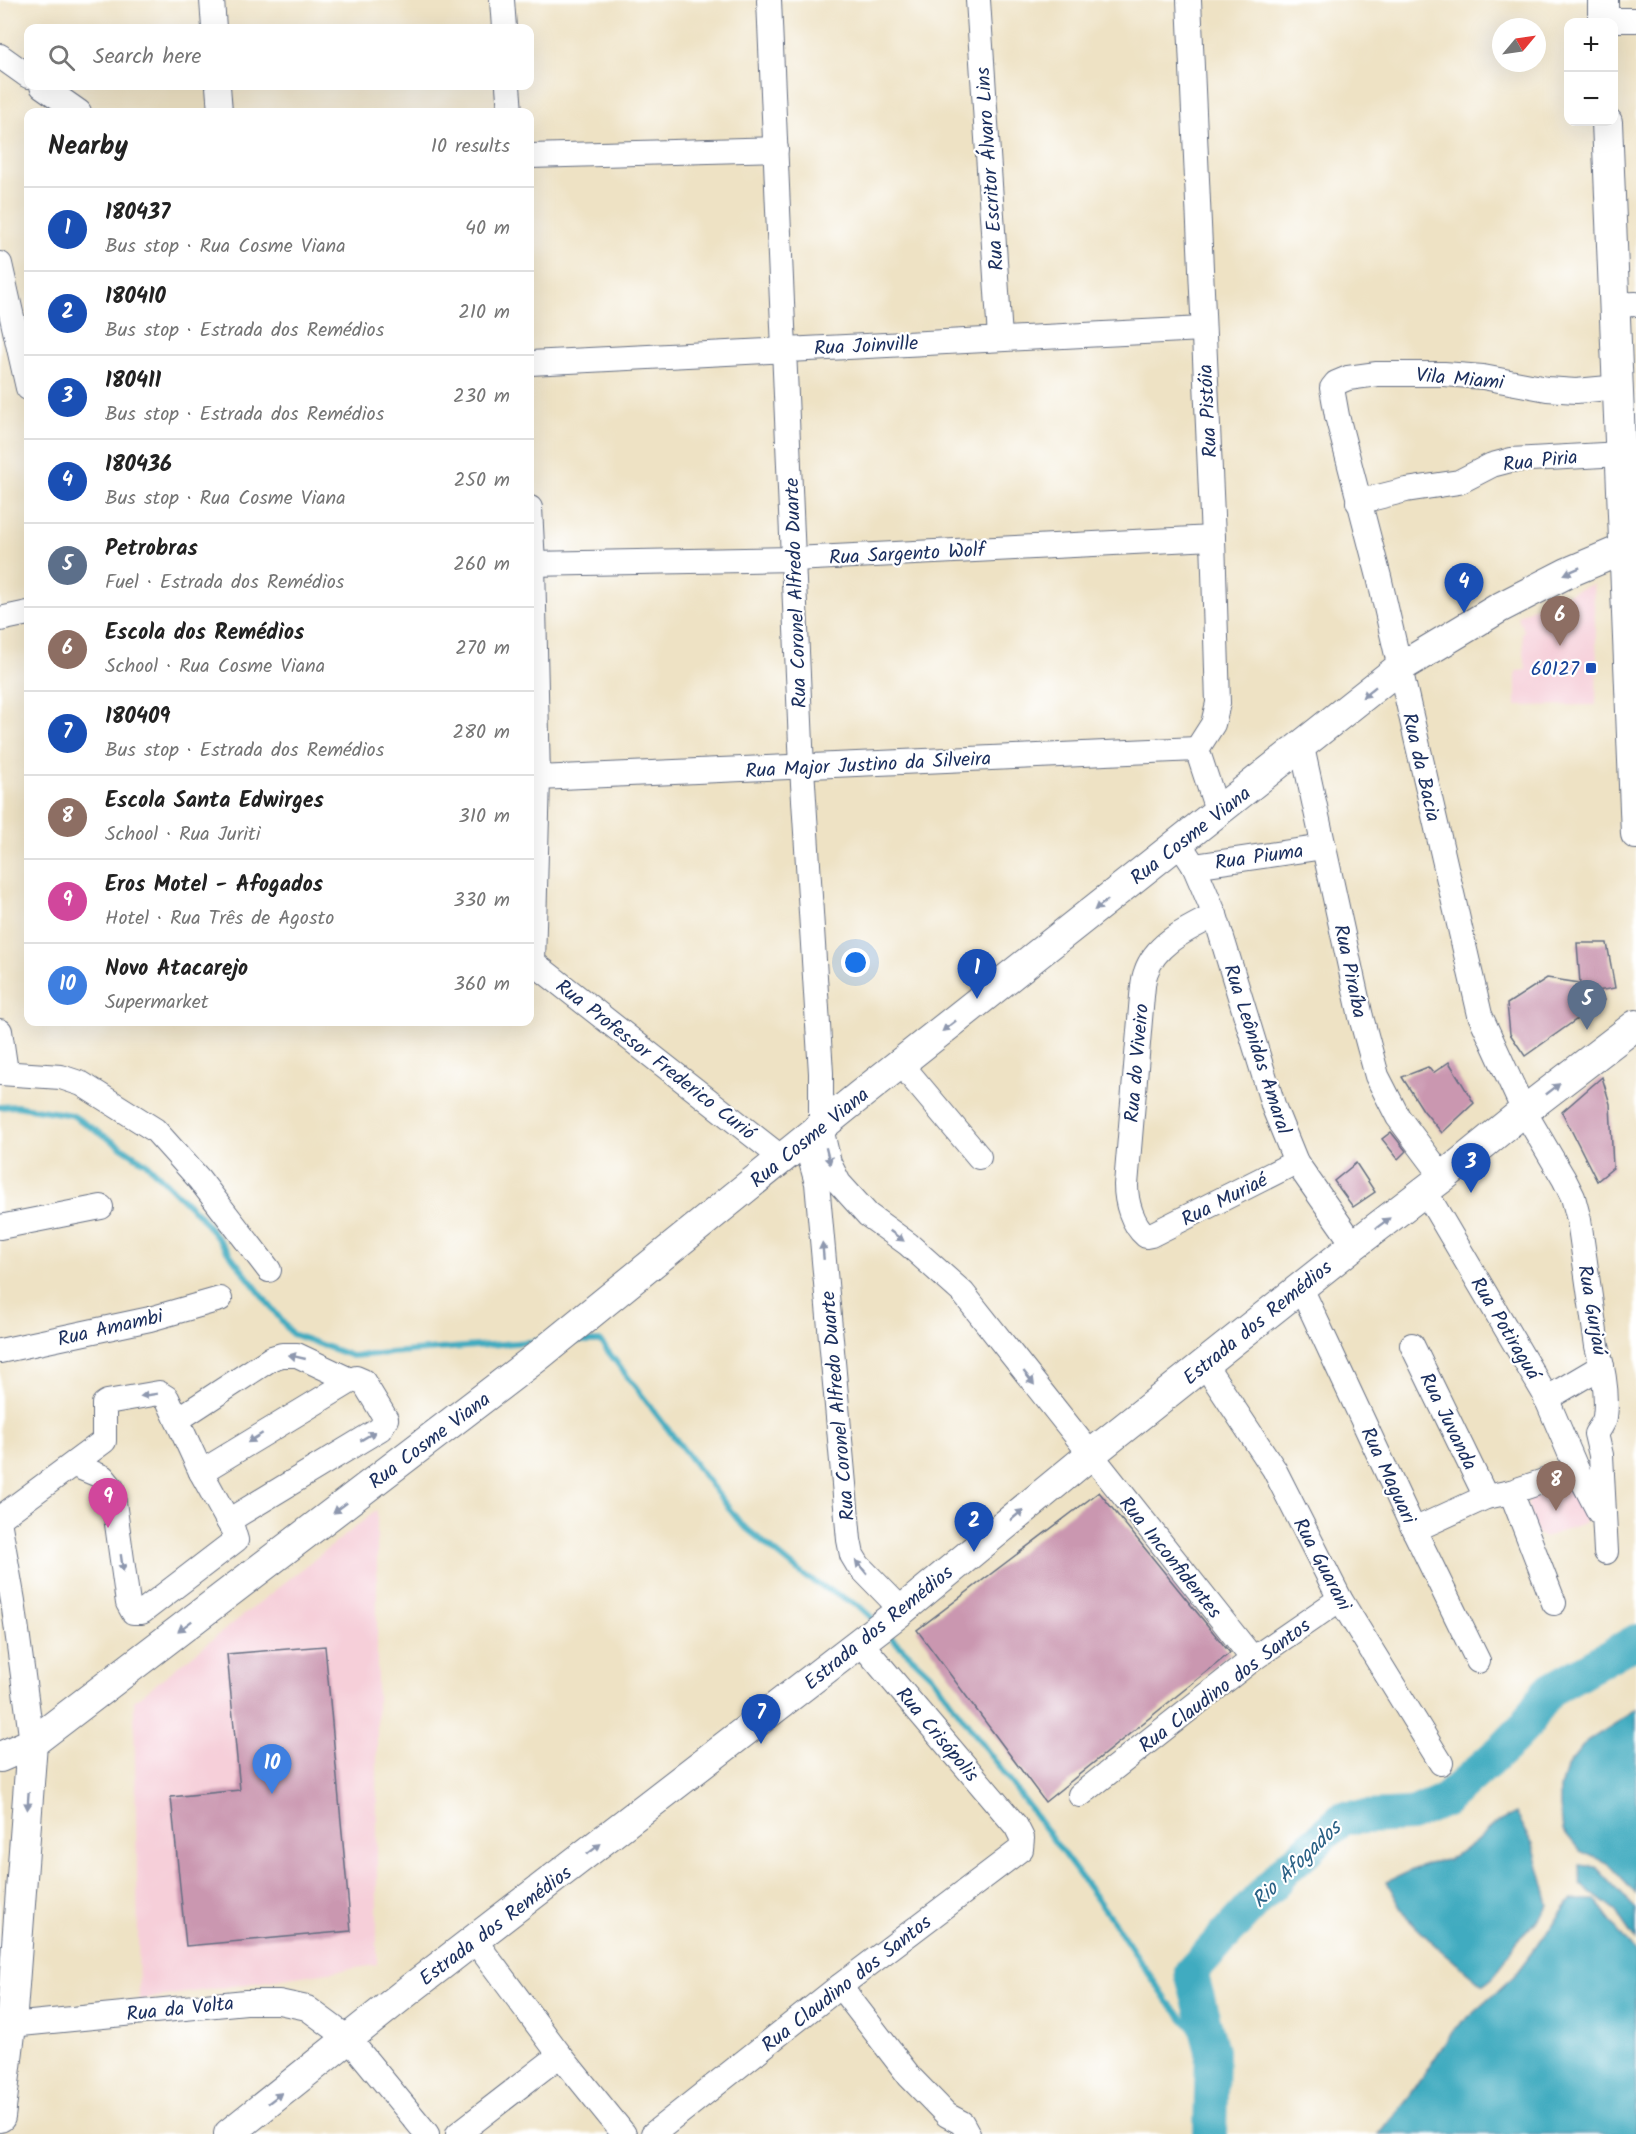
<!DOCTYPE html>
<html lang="en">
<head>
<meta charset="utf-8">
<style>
  :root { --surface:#fff; --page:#f2f2f2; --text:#222; --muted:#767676; --line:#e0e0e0; --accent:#1f6fb2 }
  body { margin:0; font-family:Kalam,sans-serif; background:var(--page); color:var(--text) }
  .controls { position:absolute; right:18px; top:18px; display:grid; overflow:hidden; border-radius:12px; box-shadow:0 6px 24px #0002 }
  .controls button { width:54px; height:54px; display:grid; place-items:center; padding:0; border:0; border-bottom:2px solid var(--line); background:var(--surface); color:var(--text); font:30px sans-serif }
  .compass { position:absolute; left:1492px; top:18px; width:54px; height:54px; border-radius:50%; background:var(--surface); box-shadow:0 6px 24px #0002; rotate:61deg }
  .you { position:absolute; left:856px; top:963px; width:21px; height:21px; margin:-15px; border:4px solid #fff; border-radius:50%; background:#1a73e8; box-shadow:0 0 0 9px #1a73e833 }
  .badge { display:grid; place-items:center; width:39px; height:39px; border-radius:50%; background:var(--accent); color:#fff; font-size:20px; font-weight:700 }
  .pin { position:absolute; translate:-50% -50px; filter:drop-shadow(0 2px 3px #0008) }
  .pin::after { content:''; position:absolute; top:32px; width:21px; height:18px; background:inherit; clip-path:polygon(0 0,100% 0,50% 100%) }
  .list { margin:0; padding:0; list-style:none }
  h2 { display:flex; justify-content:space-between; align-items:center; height:78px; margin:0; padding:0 24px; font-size:26px }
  h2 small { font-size:20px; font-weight:400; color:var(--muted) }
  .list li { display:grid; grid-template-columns:39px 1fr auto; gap:18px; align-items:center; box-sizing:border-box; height:84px; padding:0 24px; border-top:2px solid var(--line) }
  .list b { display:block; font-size:22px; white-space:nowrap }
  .list p { margin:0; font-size:20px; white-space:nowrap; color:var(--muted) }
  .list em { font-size:20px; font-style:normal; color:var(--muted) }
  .icon { flex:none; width:33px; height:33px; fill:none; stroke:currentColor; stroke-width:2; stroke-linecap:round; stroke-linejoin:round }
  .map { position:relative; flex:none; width:1636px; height:2134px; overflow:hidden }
  .search { position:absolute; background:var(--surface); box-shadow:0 6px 24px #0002; left:24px; top:24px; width:510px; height:66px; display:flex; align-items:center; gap:15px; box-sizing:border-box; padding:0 21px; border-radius:12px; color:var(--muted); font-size:22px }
  .panel { position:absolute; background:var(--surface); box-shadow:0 6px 24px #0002; left:24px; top:108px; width:510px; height:918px; border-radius:12px }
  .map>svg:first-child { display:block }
  .built { fill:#f6cfd9 }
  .water { fill:#41abc0; stroke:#2e6d8f; stroke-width:1.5 }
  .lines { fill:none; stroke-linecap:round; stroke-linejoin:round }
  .stream { stroke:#41abc0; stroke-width:6 }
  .river { stroke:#41abc0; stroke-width:34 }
  .building { fill:#ca97b0 }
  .minor-casing { stroke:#656e82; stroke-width:26 }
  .major-casing { stroke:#656e82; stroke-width:32 }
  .minor { stroke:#fff; stroke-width:24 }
  .major { stroke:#fff; stroke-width:30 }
  .oneway { fill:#8d97ae }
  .transit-dot { fill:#1a4fb4; stroke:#fff; stroke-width:2 }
  .labels { text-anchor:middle; stroke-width:4.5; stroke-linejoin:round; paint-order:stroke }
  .street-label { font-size:20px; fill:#1b2f5e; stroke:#fff }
  .transit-label { font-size:20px; fill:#164399; stroke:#fff; text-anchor:end }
  .water-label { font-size:21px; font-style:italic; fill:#2a6185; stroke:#fff }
</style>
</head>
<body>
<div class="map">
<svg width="1636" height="2134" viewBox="0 0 1636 2134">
  <rect width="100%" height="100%" fill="#fff"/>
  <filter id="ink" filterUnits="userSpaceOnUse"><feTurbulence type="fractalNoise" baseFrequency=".0167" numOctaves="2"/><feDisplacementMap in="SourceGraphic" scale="12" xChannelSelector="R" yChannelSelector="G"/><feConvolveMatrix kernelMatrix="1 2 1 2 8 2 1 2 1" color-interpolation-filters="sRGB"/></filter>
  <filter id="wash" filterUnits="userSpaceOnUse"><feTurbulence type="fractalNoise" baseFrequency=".008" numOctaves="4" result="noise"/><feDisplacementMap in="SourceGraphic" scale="24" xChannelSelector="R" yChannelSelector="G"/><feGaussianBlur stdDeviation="1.35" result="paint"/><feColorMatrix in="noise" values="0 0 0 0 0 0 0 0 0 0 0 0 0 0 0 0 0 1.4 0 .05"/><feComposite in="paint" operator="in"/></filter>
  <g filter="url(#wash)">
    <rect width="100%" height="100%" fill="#eee2c4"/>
    <g class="built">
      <path d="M1593,584L1597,659L1596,705L1516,706V671L1526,670L1522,633L1524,631L1517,616L1545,602Z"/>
      <path d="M1568,1483L1575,1488L1586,1517L1584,1523L1544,1538L1537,1533L1527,1505L1532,1496Z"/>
      <path d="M377,1510V1965L139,2000L134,1701Z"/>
    </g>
    <g class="water">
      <path d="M1636,1708V1894L1607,1863L1580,1851L1563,1830L1560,1807V1789L1566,1767L1586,1742L1621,1720Z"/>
      <path d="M1516,1813L1533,1844L1549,1905C1540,1922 1526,1929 1515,1944C1503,1959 1501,1975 1483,1985L1437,1947L1407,1918L1387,1882L1427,1863L1447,1860L1473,1844L1496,1823Z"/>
      <path d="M1580,1865L1596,1867L1636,1909V1941L1616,1912L1581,1885Z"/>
      <path d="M1571,1900H1595L1636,1954V2134H1379L1411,2094L1453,2031L1514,1976Z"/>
      <path d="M1212,2051L1222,2134H1204Z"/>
    </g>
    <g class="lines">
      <g class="stream">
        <path d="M0,1107L16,1106L72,1115L146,1163L200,1216L292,1334L352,1356L540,1341"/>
        <path d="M574,1341H600L741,1524L807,1578L860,1607L874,1620"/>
        <path d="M885,1632L932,1676L1111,1918L1168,2002L1212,2051"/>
      </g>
      <path class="river" d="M1210,2134L1212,2051L1191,1972L1289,1866L1343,1818L1410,1815L1445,1800L1505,1747L1527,1724L1548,1691L1636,1641"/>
    </g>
    <g id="blocks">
      <g class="building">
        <path d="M1577,943H1607L1615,988L1597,991L1604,1000L1525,1056L1510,1034L1507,1004L1547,978L1580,983Z"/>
        <path d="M1449,1062L1474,1103L1442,1133L1423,1110L1402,1077L1428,1067L1433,1073Z"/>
        <path d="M1602,1077L1610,1104L1613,1168L1597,1181L1562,1112Z"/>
        <path d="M1391,1132L1406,1151L1398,1159L1382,1139Z"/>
        <path d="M1356,1163L1375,1192L1353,1207L1334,1181Z"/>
        <path d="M1099,1492L1230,1653L1045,1802L917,1630Z"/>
        <path d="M325,1646L351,1931L186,1946L171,1797L240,1790L227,1654Z"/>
      </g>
    </g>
  </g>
  <g filter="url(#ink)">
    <use href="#blocks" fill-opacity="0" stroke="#656e82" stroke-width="1.5"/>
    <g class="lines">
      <defs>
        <g id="minor">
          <path d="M212,0L214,28"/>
          <path d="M502,0L504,28"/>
          <path d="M769,0L802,768L821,1073V1128L829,1163L839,1183L868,1215L908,1244L963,1293L1253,1659"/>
          <path d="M978,0L1000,338"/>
          <path d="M1189,0L1213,538L1218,703L1213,724L1197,749"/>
          <path d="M1603,20H1636"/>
          <path d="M0,56L28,76"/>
          <path d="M42,86L79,112"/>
          <path d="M218,86L220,112"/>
          <path d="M508,86L510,112"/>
          <path d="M530,156L776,149"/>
          <path d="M0,264L28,388"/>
          <path d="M1615,305L1636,304"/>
          <path d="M530,363L1203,329"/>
          <path d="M1358,502L1406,490L1459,482L1492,465L1511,460L1621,454"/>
          <path d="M530,508L533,564L538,778L533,963"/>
          <path d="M530,564L794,559L1213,538"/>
          <path d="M0,619L28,613"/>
          <path d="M1302,747L1361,1017L1377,1076L1398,1117L1443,1177"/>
          <path d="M1197,749L1218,813"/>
          <path d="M538,778L1197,749"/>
          <path d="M1179,843L1194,866L1215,915L1274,1108L1296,1162L1354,1245"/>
          <path d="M1194,866L1324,847"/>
          <path d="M1215,915C1189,929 1156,942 1146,972C1143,979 1143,988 1142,996L1126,1185C1126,1202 1132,1224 1146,1236L1151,1235L1296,1162"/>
          <path d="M530,960L783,1159"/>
          <path d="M0,1031L6,1072"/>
          <path d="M901,1064L979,1157"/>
          <path d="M0,1073L61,1077L82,1084L155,1130L199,1179L269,1270"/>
          <path d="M805,1140L817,1183L849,1540L852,1555L858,1565L902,1610"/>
          <path d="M1425,1191L1544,1393L1577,1470L1599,1512"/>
          <path d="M0,1227L101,1207"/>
          <path d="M1301,1288L1414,1530L1478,1661"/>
          <path d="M1412,1345L1486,1497"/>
          <path d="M0,1351L150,1319L220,1299"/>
          <path d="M1205,1365L1274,1469L1340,1599L1441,1763"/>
          <path d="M1546,1399L1602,1366"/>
          <path d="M177,1420L272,1358L282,1355H297L350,1380"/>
          <path d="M201,1472L356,1378L363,1381L386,1419L380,1429L228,1521"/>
          <path d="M1511,1492L1554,1603"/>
          <path d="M0,1518L104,1441V1404L107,1402L159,1393L167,1398L201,1472L233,1530L236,1540L142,1612H133L128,1603L112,1488L103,1477L74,1465"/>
          <path d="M0,1526L13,1601L32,1743"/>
          <path d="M1414,1530L1486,1497L1511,1492L1577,1470"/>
          <path d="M1606,1552L1601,1455L1596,1434C1599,1429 1604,1423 1605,1417C1608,1395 1603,1368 1597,1346L1579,1220L1573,1197L1564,1179L1524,1111L1480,1015L1379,577L1337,416L1332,388L1336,383L1348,378L1377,374H1444L1483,377L1547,389L1576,391L1619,387"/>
          <path d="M1080,1795L1253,1659L1340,1599"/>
          <path d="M475,1941L560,2055L624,2134"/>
          <path d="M840,1986L910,2077L947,2115L962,2123L968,2134"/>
          <path d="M0,2024L11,2025L246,2002H279L307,2008L349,2039L427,2134"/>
          <path d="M458,2134L560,2055"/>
          <path d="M653,2134L840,1986L1021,1849L1022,1838L1016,1826L860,1642"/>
        </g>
        <g id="major">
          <path d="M1603,0V22"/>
          <path d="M1607,122L1636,834"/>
          <path d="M0,1757L32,1743L537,1357L859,1096L1399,668L1499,608L1567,573L1626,548L1636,547"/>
          <path d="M0,2117L11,2025L32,1743"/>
          <path d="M229,2134L409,1990L902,1610L1090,1455L1354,1245L1443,1177L1524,1111L1636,1025"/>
        </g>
      </defs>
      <use href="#minor" class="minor-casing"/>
      <use href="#major" class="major-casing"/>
      <use href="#minor" class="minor"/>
      <use href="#major" class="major"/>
    </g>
    <defs><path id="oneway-solid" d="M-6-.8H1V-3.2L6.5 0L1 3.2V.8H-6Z" transform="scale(1.5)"/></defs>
    <g class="oneway">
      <use href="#oneway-solid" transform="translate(1572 571) rotate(156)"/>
      <use href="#oneway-solid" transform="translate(1369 692) rotate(141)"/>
      <use href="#oneway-solid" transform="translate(1101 905) rotate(142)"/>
      <use href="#oneway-solid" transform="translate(949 1026) rotate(142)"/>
      <use href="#oneway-solid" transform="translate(1553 1089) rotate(-38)"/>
      <use href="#oneway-solid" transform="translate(828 1156) rotate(76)"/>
      <use href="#oneway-solid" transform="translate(1383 1223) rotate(-37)"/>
      <use href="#oneway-solid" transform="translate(897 1236) rotate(36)"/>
      <use href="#oneway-solid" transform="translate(823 1251) rotate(-95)"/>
      <use href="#oneway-solid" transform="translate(297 1357) rotate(-167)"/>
      <use href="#oneway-solid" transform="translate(1029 1378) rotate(52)"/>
      <use href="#oneway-solid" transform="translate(149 1395) rotate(171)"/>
      <use href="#oneway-solid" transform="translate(368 1436) rotate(-31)"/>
      <use href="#oneway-solid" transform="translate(255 1438) rotate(148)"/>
      <use href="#oneway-solid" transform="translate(340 1508) rotate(143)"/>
      <use href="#oneway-solid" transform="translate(1017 1515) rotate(-40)"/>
      <use href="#oneway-solid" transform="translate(122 1563) rotate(82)"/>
      <use href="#oneway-solid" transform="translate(861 1567) rotate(-130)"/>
      <use href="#oneway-solid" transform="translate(185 1626) rotate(143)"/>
      <use href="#oneway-solid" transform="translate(28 1801) rotate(94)"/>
      <use href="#oneway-solid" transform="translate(594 1849) rotate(-38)"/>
      <use href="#oneway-solid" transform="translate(275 2098) rotate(-38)"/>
    </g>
  </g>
  <rect class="transit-dot" x="1585" y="662" width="12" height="12" rx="3"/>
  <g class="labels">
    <g class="street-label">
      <text transform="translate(989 169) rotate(-94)" y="7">Rua Escritor Álvaro Lins</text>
      <text transform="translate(866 345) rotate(-3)" y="7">Rua Joinville</text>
      <text transform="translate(1460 378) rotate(5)" y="7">Vila Miami</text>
      <text transform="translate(1207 411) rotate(-93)" y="7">Rua Pistóia</text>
      <text transform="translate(1540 460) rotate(-6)" y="7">Rua Piria</text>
      <text transform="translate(907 553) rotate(-3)" y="7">Rua Sargento Wolf</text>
      <text transform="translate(795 593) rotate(-92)" y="7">Rua Coronel Alfredo Duarte</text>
      <text transform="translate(868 764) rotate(-3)" y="7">Rua Major Justino da Silveira</text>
      <text transform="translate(1422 767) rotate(77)" y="7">Rua da Bacia</text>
      <text transform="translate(1190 835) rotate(-38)" y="7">Rua Cosme Viana</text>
      <text transform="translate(1259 856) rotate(-8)" y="7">Rua Piuma</text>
      <text transform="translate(1351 971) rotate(78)" y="7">Rua Piraíba</text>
      <text transform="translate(1258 1049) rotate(72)" y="7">Rua Leônidas Amaral</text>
      <text transform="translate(656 1059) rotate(38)" y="7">Rua Professor Frederico Curió</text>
      <text transform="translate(1136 1063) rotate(-85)" y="7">Rua do Viveiro</text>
      <text transform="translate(809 1137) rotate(-39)" y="7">Rua Cosme Viana</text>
      <text transform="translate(1224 1199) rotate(-27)" y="7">Rua Muriaé</text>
      <text transform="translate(1593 1310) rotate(80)" y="7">Rua Gurjaú</text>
      <text transform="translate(1257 1322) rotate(-39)" y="7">Estrada dos Remédios</text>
      <text transform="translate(110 1327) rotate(-13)" y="7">Rua Amambi</text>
      <text transform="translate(1506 1328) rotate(59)" y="7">Rua Potiraguá</text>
      <text transform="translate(837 1406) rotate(-95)" y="7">Rua Coronel Alfredo Duarte</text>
      <text transform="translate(1449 1421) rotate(64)" y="7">Rua Juvanda</text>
      <text transform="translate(429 1440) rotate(-37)" y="7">Rua Cosme Viana</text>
      <text transform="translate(1389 1475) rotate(65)" y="7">Rua Maguari</text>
      <text transform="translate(1171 1557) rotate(51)" y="7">Rua Inconfidentes</text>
      <text transform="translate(1323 1564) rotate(62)" y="7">Rua Guarani</text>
      <text transform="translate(878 1627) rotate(-39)" y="7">Estrada dos Remédios</text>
      <text transform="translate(1224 1685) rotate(-37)" y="7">Rua Claudino dos Santos</text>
      <text transform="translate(938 1734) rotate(50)" y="7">Rua Crisópolis</text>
      <text transform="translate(495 1925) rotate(-37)" y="7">Estrada dos Remédios</text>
      <text transform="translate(846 1983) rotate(-38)" y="7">Rua Claudino dos Santos</text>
      <text transform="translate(180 2008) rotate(-6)" y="7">Rua da Volta</text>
    </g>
    <g class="transit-label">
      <text x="1579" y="675">60127</text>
    </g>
    <g class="water-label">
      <text transform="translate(1296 1864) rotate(-44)" y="7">Rio Afogados</text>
    </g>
  </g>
</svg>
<div class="controls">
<button>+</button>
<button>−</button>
</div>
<svg class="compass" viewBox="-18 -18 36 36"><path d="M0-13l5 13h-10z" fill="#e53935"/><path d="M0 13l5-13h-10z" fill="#767676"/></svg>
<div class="you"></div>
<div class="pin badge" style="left:977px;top:999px;background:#1a4fb4">1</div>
<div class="pin badge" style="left:974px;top:1552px;background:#1a4fb4">2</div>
<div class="pin badge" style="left:1471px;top:1193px;background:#1a4fb4">3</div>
<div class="pin badge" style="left:1464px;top:613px;background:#1a4fb4">4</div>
<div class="pin badge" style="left:1587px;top:1030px;background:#5c6f8a">5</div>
<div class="pin badge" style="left:1560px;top:646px;background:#8d6e63">6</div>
<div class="pin badge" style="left:761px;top:1744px;background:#1a4fb4">7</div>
<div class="pin badge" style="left:1556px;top:1511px;background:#8d6e63">8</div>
<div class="pin badge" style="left:108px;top:1528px;background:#d1479c">9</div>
<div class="pin badge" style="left:272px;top:1794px;background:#3f7fe0">10</div>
<div class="search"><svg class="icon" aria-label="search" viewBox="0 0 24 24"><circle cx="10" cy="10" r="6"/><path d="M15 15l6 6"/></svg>Search here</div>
<section class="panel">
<h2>Nearby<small>10 results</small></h2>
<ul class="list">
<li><span class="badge" style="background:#1a4fb4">1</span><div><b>180437</b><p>Bus stop · Rua Cosme Viana</p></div><em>40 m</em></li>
<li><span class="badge" style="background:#1a4fb4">2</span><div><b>180410</b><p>Bus stop · Estrada dos Remédios</p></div><em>210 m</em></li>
<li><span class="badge" style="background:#1a4fb4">3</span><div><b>180411</b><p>Bus stop · Estrada dos Remédios</p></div><em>230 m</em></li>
<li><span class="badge" style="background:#1a4fb4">4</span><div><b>180436</b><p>Bus stop · Rua Cosme Viana</p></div><em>250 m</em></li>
<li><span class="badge" style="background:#5c6f8a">5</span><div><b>Petrobras</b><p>Fuel · Estrada dos Remédios</p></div><em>260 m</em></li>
<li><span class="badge" style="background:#8d6e63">6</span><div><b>Escola dos Remédios</b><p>School · Rua Cosme Viana</p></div><em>270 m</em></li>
<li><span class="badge" style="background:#1a4fb4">7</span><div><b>180409</b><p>Bus stop · Estrada dos Remédios</p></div><em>280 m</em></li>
<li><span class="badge" style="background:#8d6e63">8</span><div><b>Escola Santa Edwirges</b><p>School · Rua Juriti</p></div><em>310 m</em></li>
<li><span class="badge" style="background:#d1479c">9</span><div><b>Eros Motel - Afogados</b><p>Hotel · Rua Três de Agosto</p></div><em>330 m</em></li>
<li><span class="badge" style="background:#3f7fe0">10</span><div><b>Novo Atacarejo</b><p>Supermarket</p></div><em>360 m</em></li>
</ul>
</section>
</div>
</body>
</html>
